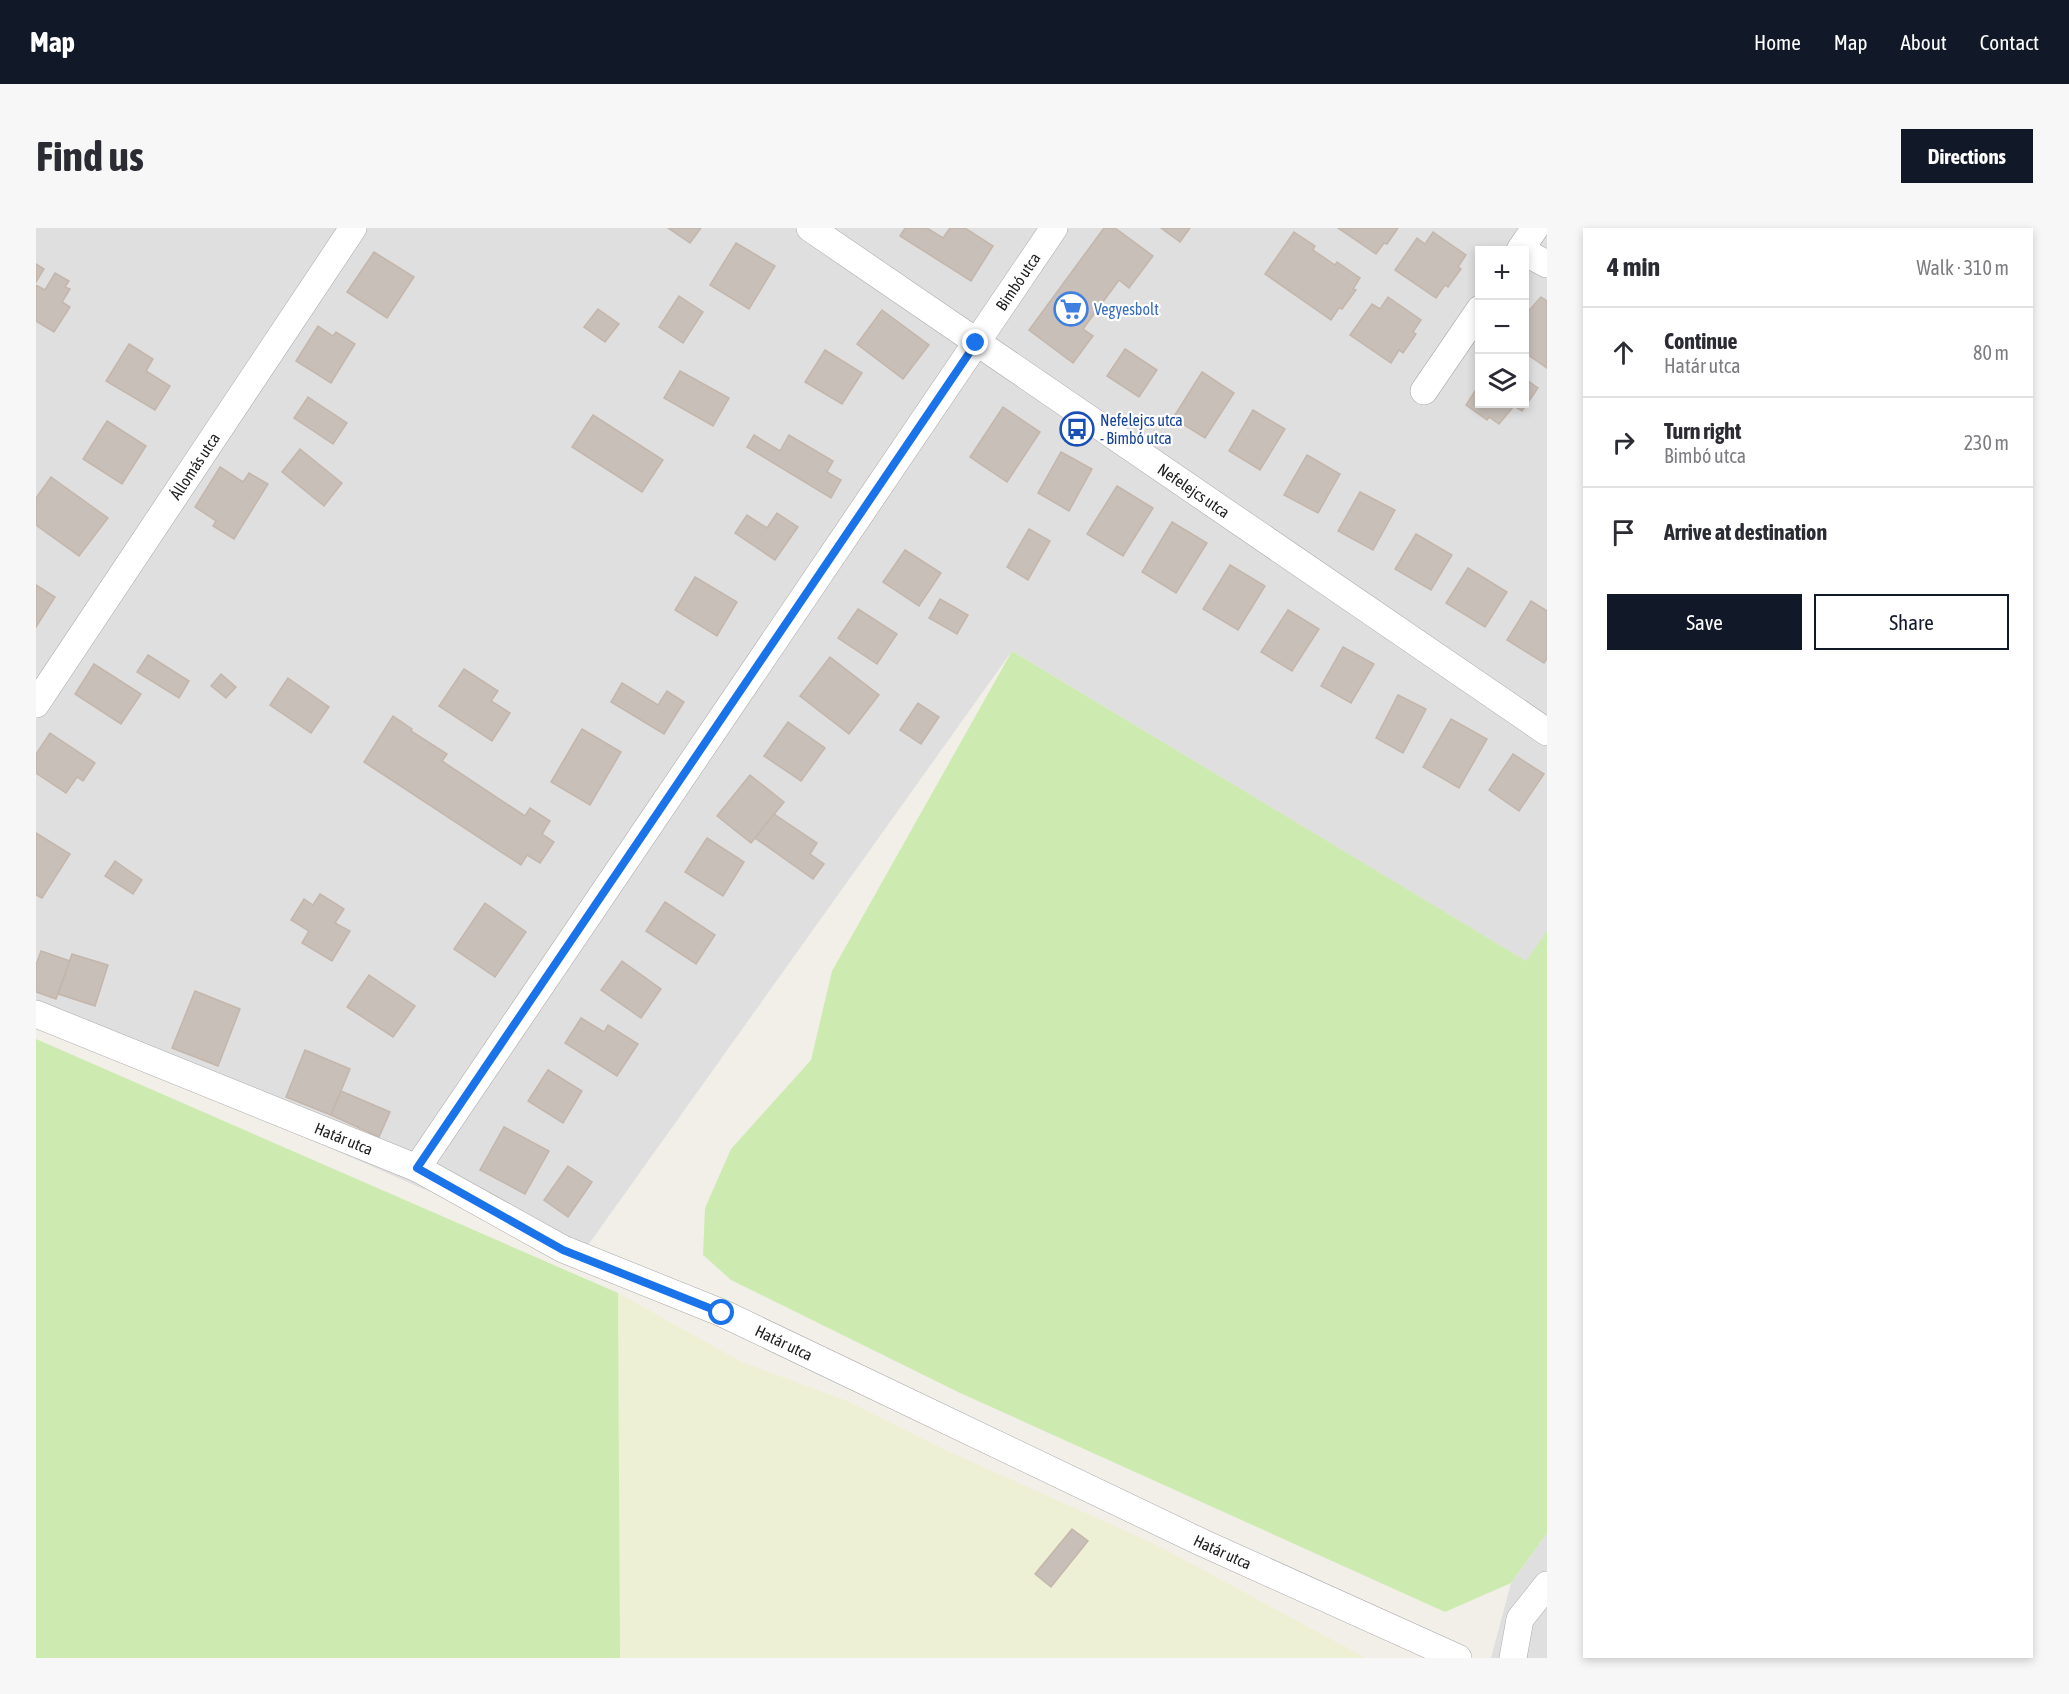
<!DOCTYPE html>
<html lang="en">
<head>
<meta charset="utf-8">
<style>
  :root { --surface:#fff; --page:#f7f7f7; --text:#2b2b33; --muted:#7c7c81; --line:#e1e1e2; --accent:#111827 }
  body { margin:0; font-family:"Asap Condensed",sans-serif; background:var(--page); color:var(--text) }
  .controls { position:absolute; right:18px; top:18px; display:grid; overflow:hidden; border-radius:0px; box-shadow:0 3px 9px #0003 }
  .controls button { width:54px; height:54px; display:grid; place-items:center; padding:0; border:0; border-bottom:2px solid var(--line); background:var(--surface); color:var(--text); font:30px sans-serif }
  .stop { position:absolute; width:18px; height:18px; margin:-14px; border:4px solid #1a73e8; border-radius:50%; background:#fff }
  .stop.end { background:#1a73e8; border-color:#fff; box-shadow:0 2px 6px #0008 }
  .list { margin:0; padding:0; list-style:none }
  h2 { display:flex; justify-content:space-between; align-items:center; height:78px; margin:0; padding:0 24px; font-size:26px }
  h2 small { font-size:20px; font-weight:400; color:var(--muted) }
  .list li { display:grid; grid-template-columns:39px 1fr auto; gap:18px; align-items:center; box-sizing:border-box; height:90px; padding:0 24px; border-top:2px solid var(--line) }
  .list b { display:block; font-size:22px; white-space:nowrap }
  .list p { margin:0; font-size:20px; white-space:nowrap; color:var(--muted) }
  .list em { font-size:20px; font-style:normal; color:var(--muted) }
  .actions { display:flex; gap:12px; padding:18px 24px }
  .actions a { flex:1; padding:14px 0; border:2px solid var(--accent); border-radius:0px; text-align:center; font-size:21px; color:var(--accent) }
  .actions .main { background:var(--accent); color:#fff }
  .icon { flex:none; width:33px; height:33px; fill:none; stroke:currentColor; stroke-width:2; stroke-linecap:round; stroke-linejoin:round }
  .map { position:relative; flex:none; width:1511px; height:1430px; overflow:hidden; border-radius:0px }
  header { display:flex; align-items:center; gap:36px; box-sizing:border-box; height:84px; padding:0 30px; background:var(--accent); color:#fff }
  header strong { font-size:28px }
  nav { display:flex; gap:33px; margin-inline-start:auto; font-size:21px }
  .intro { display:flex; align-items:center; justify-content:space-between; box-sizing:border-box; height:144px; padding:0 36px }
  h1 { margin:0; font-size:42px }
  .button { padding:15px 27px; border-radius:0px; background:var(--accent); color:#fff; font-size:21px; font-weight:700 }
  main { display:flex; gap:36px; padding:0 36px }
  aside { flex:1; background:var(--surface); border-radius:0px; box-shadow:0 3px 9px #0003 }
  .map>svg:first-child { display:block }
  .residential { fill:#e0dfdf; fill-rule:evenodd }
  .farmland { fill:#eef0d5 }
  .grass { fill:#cdebb0 }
  .building { fill:#c7bfb8; stroke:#c4b6ab; stroke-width:1.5 }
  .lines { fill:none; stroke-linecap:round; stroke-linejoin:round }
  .minor-casing { stroke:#a9a9a9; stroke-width:28 }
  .minor { stroke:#fff; stroke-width:27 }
  .route { stroke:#1a73e8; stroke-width:8 }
  .labels { text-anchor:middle; stroke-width:4.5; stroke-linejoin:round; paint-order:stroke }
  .street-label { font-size:16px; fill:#222; stroke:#fff }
  .shop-label { font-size:16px; fill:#366cbe; stroke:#fff; text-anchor:start }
  .transit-label { font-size:16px; fill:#164399; stroke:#fff; text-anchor:start }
</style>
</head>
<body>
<header>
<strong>Map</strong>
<nav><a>Home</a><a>Map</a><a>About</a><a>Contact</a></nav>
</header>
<div class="intro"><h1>Find us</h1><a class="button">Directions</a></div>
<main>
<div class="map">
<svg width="1511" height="1430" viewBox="0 0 1511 1430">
  <rect width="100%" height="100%" fill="#f2efe9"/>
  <g class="residential">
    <path d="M0,0H1511V746L976,423L550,1020L385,960L199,878L0,796ZM1444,22H1488V176H1444Z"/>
    <path d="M1511,1305V1430H1455L1475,1355Z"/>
  </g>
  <path class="farmland" d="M582,1065L706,1134L809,1172L905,1220L1119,1316L1330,1430H584Z"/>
  <g class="grass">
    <path d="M976,423L1490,733L1511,703V1305L1475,1355L1409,1384L922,1164L695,1052L667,1027L669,980L695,921L775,832L796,743Z"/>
    <path d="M0,811L582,1065L584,1430H0Z"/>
  </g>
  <g class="building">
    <path d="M632,0H665L654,15Z"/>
    <path d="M869,0H891L907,10L914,0H929L957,18L935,53L864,8Z"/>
    <path d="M1068,0H1079L1117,28L1093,60L1083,52L1047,101L1057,108L1037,135L993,102Z"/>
    <path d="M1125,0H1154L1144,14Z"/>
    <path d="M1302,0H1362L1351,16L1348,15L1340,26Z"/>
    <path d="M1258,4L1279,18L1277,22L1299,37L1301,34L1324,50L1317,61L1320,62L1306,81L1303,80L1295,92L1229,46Z"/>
    <path d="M1397,4L1430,27L1422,39L1425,41L1412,59L1409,57L1400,70L1359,42L1381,10L1389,16Z"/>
    <path d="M700,15L739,38L713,81L674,57Z"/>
    <path d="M338,24L378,49L351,90L311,64Z"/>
    <path d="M0,36L8,41L0,54Z"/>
    <path d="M19,45L33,53L29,59L34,61L26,74L34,79L18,104L0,93V57L9,62Z"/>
    <path d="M643,68L667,84L647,115L623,99Z"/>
    <path d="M1352,69L1385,92L1377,104L1380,106L1367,125L1363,122L1355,135L1314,107L1336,76L1344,81Z"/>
    <path d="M1505,69L1511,73V140L1488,124V88Z"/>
    <path d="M562,81L583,96L569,114L548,99Z"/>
    <path d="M846,82L893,117L867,151L821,116Z"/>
    <path d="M282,98L297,108L300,104L319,116L295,155L260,133Z"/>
    <path d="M93,116L117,131L110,143L134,158L119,182L70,153Z"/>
    <path d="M1089,121L1121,142L1103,169L1071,148Z"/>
    <path d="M789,122L826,145L806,176L769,154Z"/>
    <path d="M644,143L693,170L677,198L628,170Z"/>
    <path d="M1166,144L1198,165L1169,210L1137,190Z"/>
    <path d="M1488,150L1502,160L1486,183L1478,178L1463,196L1453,189L1451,192L1430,177L1444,155V176H1488Z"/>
    <path d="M272,169L311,195L297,216L258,190Z"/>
    <path d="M967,179L1004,204L971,254L934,229Z"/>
    <path d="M1217,182L1249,201L1224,242L1193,223Z"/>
    <path d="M557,187L627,232L606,264L536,219Z"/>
    <path d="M71,193L110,218L86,256L47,231Z"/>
    <path d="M718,207L744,223L753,207L797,233L791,244L805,252L795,270L711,219Z"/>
    <path d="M264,221L306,255L288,278L246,244Z"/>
    <path d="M1025,224L1056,241L1033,283L1002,265Z"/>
    <path d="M1271,227L1304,246L1282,285L1248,267Z"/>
    <path d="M184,239L207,254L213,245L232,256L198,311L177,298L180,293L159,279Z"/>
    <path d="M15,249L72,290L43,328L0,297V270Z"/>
    <path d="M1081,258L1117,280L1087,328L1051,306Z"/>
    <path d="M1324,264L1359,282L1337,322L1302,303Z"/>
    <path d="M741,285L762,299L739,332L699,305L711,287L731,300Z"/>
    <path d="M1136,294L1171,315L1140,365L1106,344Z"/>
    <path d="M993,301L1014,313L992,352L971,339Z"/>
    <path d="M1380,306L1416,327L1395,362L1359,341Z"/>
    <path d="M869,322L905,345L883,378L847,354Z"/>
    <path d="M1194,337L1229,358L1202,402L1167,381Z"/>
    <path d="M1432,340L1471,364L1449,399L1410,375Z"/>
    <path d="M659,349L701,374L681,408L639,382Z"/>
    <path d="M0,357L19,369L0,399Z"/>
    <path d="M904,371L932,387L921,406L893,390Z"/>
    <path d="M1495,373L1511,383V431L1508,435L1471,412Z"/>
    <path d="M822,381L861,406L841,436L802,410Z"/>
    <path d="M1252,382L1283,401L1256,443L1225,424Z"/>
    <path d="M1307,419L1338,436L1315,475L1285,458Z"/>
    <path d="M112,427L153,453L143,470L101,444Z"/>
    <path d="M794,429L843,467L813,506L764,468Z"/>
    <path d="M58,436L105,466L85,496L39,466Z"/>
    <path d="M428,441L462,463L455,473L474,485L456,513L403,478Z"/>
    <path d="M185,446L200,459L190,470L175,458Z"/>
    <path d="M252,450L293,479L275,505L234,477Z"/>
    <path d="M586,455L622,477L631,463L648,474L628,506L575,474Z"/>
    <path d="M1362,467L1390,481L1367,525L1340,510Z"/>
    <path d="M882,475L903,489L885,516L864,502Z"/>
    <path d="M357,488L376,501L375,503L411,526L406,533L489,588L494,580L514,593L506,606L518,614L504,635L491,627L485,637L328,534Z"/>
    <path d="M1415,491L1451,511L1423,560L1387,539Z"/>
    <path d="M752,494L789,520L765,553L728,528Z"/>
    <path d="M546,501L585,524L554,577L515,554Z"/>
    <path d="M14,505L59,535L47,553L41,549L30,565L0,545V526Z"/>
    <path d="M1477,526L1508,546L1483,583L1453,562Z"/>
    <path d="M714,547L748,574L715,615L681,588Z"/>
    <path d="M738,586L781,615L774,626L788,636L777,651L719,610Z"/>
    <path d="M0,605L34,626L6,670L0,667Z"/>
    <path d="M671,610L708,634L687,668L649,644Z"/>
    <path d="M79,633L106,652L97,666L69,648Z"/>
    <path d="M284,666L308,681L299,695L314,703L296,733L266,715L273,703L255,692L268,671L277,677Z"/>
    <path d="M629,674L679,707L660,736L610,703Z"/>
    <path d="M449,675L490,704L459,749L418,721Z"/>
    <path d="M5,723L34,733L20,771L0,764V737Z"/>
    <path d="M36,726L72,737L59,778L22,766Z"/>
    <path d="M586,733L625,761L605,790L565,762Z"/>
    <path d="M333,747L379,778L357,809L311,779Z"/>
    <path d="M159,763L204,781L182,838L136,820Z"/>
    <path d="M545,790L568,804L572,797L602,816L581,848L529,815Z"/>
    <path d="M269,822L314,841L295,887L250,869Z"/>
    <path d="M512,842L546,863L527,895L492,873Z"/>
    <path d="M305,863L354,884L343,909L295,887Z"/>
    <path d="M468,899L513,923L489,966L444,942Z"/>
    <path d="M532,938L556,954L532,989L508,972Z"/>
    <path d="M1036,1301L1052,1313L1015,1359L999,1346Z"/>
  </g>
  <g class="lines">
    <defs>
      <g id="minor">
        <path id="s1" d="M774,0L1511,504"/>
        <path d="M1484,22L1499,0"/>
        <path d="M1488,24L1511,36"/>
        <path d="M1388,163L1444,81"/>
        <path id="s2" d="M0,476L317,0"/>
        <path id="s3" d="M0,786L381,940L527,1021L686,1085L1167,1315L1422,1430"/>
        <path id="s4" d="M381,940L1018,0"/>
        <path d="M1477,1430L1484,1391L1511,1357"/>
      </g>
    </defs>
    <use href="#minor" class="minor-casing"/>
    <use href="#minor" class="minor"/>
  </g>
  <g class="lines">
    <path class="route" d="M686,1085L527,1022L381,940L940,115"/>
  </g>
  <defs>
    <symbol id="supermarket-ring" viewBox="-11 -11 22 22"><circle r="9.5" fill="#fff" stroke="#3f7fe0" stroke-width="1.5"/><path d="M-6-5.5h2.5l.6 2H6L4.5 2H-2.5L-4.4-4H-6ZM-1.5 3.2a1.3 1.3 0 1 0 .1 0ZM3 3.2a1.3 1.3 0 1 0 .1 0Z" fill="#3f7fe0"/></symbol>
    <symbol id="bus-ring" viewBox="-11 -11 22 22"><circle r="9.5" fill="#fff" stroke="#1a4fb4" stroke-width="1.5"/><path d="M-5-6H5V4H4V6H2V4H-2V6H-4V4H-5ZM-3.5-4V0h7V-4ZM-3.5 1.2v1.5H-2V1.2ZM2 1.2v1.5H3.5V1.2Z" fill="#1a4fb4"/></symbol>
  </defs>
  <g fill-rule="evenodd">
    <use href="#supermarket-ring" x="1016" y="62" width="38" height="38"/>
    <use href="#bus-ring" x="1022" y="182" width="38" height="38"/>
  </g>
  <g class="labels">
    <g class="street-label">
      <text dy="6" stroke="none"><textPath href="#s4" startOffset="1071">Bimbó utca</textPath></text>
      <text dy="6" stroke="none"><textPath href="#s2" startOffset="286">Állomás utca</textPath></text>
      <text dy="6" stroke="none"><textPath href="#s1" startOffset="465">Nefelejcs utca</textPath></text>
      <text dy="6" stroke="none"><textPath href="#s3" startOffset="332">Határ utca</textPath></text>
      <text dy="6" stroke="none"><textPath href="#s3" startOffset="818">Határ utca</textPath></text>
      <text dy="6" stroke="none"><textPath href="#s3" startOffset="1304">Határ utca</textPath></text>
    </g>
    <g class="shop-label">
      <text x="1058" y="87">Vegyesbolt</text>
    </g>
    <g class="transit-label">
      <text x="1064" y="198">Nefelejcs utca<tspan x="1064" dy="18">- Bimbó utca</tspan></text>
    </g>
  </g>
</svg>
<div class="controls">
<button>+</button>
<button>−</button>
<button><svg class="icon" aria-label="layers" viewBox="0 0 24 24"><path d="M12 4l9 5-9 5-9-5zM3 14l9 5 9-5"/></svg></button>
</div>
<div class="stop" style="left:686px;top:1085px"></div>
<div class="stop end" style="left:940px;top:115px"></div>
</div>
<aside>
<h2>4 min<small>Walk · 310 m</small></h2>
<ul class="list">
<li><svg class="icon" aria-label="ahead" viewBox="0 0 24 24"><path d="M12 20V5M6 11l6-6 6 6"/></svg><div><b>Continue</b><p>Határ utca</p></div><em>80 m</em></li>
<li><svg class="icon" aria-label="right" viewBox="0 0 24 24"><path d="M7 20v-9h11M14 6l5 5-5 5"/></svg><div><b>Turn right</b><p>Bimbó utca</p></div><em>230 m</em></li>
<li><svg class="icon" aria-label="arrive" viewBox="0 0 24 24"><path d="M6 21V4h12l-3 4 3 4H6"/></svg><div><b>Arrive at destination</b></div></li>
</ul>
<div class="actions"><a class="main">Save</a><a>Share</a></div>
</aside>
</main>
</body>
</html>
